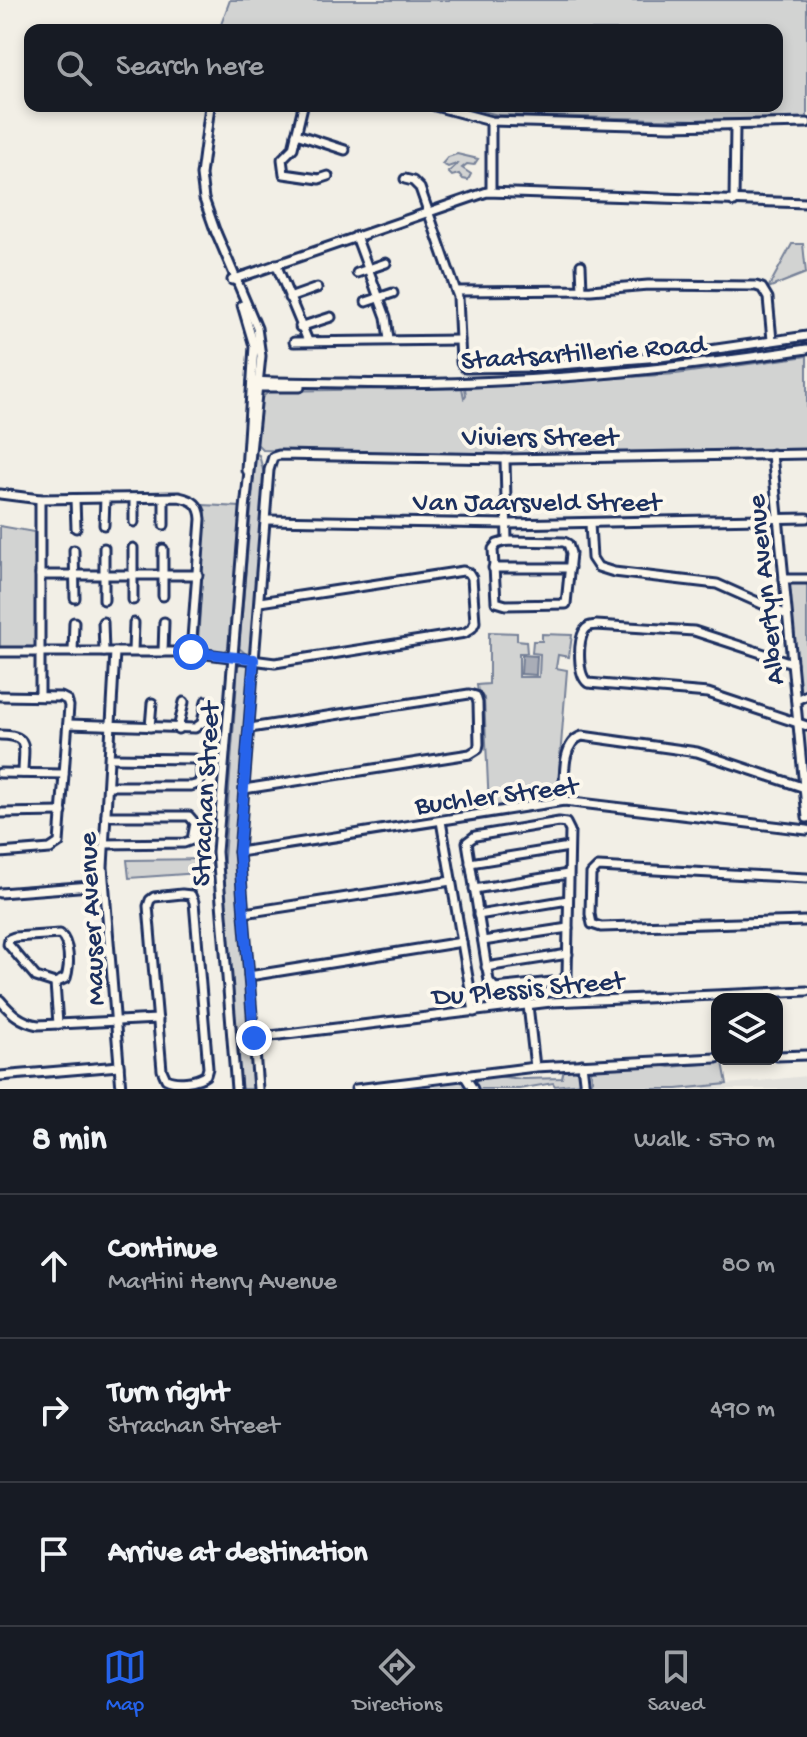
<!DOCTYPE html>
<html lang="en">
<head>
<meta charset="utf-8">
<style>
  :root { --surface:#171b24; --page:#242831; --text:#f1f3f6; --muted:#9ea1a6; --line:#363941; --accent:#2563eb }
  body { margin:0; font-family:"Gochi Hand",sans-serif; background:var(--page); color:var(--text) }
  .controls { position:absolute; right:24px; bottom:24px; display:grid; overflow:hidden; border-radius:16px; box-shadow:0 4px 12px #0003 }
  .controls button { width:72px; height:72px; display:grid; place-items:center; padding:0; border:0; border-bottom:2px solid var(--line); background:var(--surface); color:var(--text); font:40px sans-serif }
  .stop { position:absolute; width:24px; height:24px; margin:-18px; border:6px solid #2563eb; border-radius:50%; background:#fff }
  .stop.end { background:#2563eb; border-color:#fff; box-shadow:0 2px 8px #0008 }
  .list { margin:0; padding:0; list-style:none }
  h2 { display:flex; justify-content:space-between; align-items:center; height:104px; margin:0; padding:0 32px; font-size:34px }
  h2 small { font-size:26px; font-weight:400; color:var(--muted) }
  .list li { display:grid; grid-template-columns:52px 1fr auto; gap:24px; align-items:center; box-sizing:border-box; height:144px; padding:0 32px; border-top:2px solid var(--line) }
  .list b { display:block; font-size:30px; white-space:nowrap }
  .list p { margin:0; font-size:26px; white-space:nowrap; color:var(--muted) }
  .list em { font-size:26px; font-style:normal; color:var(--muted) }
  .icon { flex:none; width:44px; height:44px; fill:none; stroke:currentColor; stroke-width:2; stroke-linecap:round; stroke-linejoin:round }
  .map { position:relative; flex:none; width:807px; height:1089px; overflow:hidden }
  .search { position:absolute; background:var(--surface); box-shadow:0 4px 12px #0003; left:24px; right:24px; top:24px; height:88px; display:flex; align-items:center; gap:20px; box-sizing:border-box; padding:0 28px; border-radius:16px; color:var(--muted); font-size:30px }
  .sheet { height:536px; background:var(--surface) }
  nav { display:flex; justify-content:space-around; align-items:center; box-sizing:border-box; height:112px; border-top:2px solid var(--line); background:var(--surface); font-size:22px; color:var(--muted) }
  nav a { display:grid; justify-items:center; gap:4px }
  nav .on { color:var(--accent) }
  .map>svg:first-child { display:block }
  .built { fill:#e2e1dc }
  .green { fill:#d2d3d2; stroke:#768198; stroke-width:2 }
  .water { fill:#a9adb7; stroke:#707b93; stroke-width:2 }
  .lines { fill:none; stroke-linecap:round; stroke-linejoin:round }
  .minor-casing { stroke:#1b2f5e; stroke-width:13 }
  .minor { stroke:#fbf7ec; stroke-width:7 }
  .route { stroke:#2563eb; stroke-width:10 }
  .labels { text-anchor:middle; stroke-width:8; stroke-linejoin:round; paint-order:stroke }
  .street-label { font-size:28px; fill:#1b2f5e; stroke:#fbf7ec }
</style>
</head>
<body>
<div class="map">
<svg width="807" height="1089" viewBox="0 0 807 1089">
  <rect width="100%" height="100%" fill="#f2efe6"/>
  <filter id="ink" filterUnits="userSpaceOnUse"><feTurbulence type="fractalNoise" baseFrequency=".0125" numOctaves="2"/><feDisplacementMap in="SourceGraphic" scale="16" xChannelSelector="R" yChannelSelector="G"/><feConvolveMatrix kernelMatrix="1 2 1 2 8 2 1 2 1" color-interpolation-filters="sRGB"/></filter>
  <g filter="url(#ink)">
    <path class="built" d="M807,1076V1089H677Z"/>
    <g class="green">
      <path d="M230,0H807V118L698,120L498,115L463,106H777V30H219Z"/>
      <path d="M457,154L478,159L474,165L467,164L462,168L471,174L468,180L463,179L459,174L452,176L448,172L459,163L448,167L442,164L448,157Z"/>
      <path d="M792,244H803L806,273L768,288Z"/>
      <path d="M807,356V452L480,455L263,450L257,444L260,399L270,391L462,388L464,398L466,395L465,388L676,374Z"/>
      <path d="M256,454L259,455L266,481L252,652L246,654L239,648Z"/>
      <path d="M203,505L241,507L231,646L225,651L204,650L198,643L206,511Z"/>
      <path d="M0,526L34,532V554L38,568L37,647L33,650L0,649Z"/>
      <path d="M791,584H807V691L798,695L787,590Z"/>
      <path d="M489,632L517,633V640L526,641L527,653H519V677H539L540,654L532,653L533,641H542V634L572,635L569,657L558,655L556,668L567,670L557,796L552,800L489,807L484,698L478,692L477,685L489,684Z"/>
      <path d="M243,661L252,664L238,874L256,1089H241L223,873L238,666Z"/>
      <path d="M211,859L213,872L129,878L127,860Z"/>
      <path d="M723,1062L727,1084L677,1089H593L591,1071L595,1067L654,1064L670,1067Z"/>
      <path d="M572,1068L579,1073L580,1083L555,1086L553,1083L519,1089H478L475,1085L477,1078L494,1076L523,1079L562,1078L564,1069Z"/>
      <path d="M461,1081L467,1085L463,1089H389Z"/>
    </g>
    <path class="water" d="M522,655L537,656L536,675L521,674Z"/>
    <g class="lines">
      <defs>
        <g id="minor">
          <path d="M210,106L201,175L204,199L216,233"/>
          <path d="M303,106L293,148L282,159L284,174L319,179L328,176"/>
          <path d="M435,106L491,121L671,126L807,123"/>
          <path d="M296,134L345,150"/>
          <path d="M405,179L413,181L420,188L458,297L461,362L465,368L534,367L661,357L807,336"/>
          <path d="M491,191V121"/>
          <path d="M734,202L735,126"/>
          <path d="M216,232L257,328L261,356L245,509L217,852L236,1089"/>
          <path d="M356,236L386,317L389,340"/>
          <path d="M276,264L308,341"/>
          <path d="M581,265L582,290"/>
          <path d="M357,273L386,263"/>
          <path d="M232,280L487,192L807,203"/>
          <path d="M456,291L591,290L648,285L756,286L762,288L768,298L772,340"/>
          <path d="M289,298L317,288"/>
          <path d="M366,302L393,293"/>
          <path d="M242,305L254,346L246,470"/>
          <path d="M300,327L331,317"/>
          <path d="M294,342L460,340"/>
          <path d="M252,381C282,383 313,382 344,383C499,387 653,372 807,349"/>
          <path d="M256,387H300"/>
          <path d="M772,454L807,818"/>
          <path d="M505,459L507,541"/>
          <path d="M0,494L40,499L179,497C193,500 200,504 201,519L191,652"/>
          <path d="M164,498V525"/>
          <path d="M40,499V696"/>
          <path d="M75,499L76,528"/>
          <path d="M266,520L507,524L807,518"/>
          <path d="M134,522V499"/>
          <path d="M590,523L592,558L598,567L614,572L717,584L787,615"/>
          <path d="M104,525L105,498"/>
          <path d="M507,541L564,542L568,544L571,553L566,604L506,605L496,602L493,549L497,544Z"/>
          <path d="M133,548V600"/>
          <path d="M163,549V596"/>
          <path d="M74,550L75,598"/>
          <path d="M493,568H570"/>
          <path d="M40,575H198"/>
          <path d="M784,579H807"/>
          <path d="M104,600V548"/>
          <path d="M103,622L104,652"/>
          <path d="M133,651L134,623"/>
          <path d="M0,652H191L275,663L465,633L472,628L475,622L472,578L469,573L463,571L260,602"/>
          <path d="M73,652L74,622"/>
          <path d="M115,652L103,867L121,1089"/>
          <path d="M163,652L164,622"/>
          <path d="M792,663L694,631L596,625C591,626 588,625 584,631C578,642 577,675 588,683L708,693L807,726"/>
          <path d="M0,696L61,697L67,700L69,706L59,843L50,849L0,853"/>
          <path d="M796,700L807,695"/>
          <path d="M68,724L195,728L202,723L206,701"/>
          <path d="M150,727L152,703"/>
          <path d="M178,729L184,702"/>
          <path d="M0,735C31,735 23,748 23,773"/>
          <path d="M0,773L64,774"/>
          <path d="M108,786H191L198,784L201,778L200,762L195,759L110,758"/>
          <path d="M244,789L470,754L478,749L479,744L478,703L476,696L469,694L250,728"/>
          <path d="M564,801C565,781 560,743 582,736L697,752L805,788"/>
          <path d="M0,813L62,812"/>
          <path d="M441,821L474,1012"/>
          <path d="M559,822L566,823L570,831L567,975L562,981L495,988L489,981L467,842L475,836Z"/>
          <path d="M104,844L184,843L192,840L195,823L189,816H106"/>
          <path d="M239,852L564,801L807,830"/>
          <path d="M470,863L569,847"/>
          <path d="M807,878L598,867L591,874L590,914L592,924L601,927L807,921"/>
          <path d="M474,889L568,874"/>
          <path d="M0,893L104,885"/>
          <path d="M182,894L191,895L194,902L208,1068L206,1075C197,1082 176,1084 166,1079L162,1070L148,906L150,900L154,897Z"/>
          <path d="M244,913L451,881"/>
          <path d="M478,915L568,900"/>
          <path d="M60,934C70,943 70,965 66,978L55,983L36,977L8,944L9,939L14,937Z"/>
          <path d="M483,941L568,928"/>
          <path d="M486,967L568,954"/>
          <path d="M249,976L462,942"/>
          <path d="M55,983L58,1024"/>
          <path d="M0,1000C11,1013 21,1022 38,1025L158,1019"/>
          <path d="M528,1005L535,1067"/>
          <path d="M254,1038L551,1002L807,991"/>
          <path d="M777,1056L807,1055"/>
          <path d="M582,1064L585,1089"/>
          <path d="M464,1075L473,1089"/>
          <path d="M0,1076L119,1066"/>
          <path d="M258,1089L239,852L269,470L273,457L279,455L505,459L807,454"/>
          <path d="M356,1089L535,1067L717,1058"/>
        </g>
      </defs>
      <use href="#minor" class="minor-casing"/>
      <use href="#minor" class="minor"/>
    </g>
  </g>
  <g class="lines" filter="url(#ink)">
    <path class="route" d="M191,652L254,659L239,852L254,1038"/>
  </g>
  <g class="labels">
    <g class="street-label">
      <text transform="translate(583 350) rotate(-4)" y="10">Staatsartillerie Road</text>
      <text x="540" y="445">Viviers Street</text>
      <text x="537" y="510">Van Jaarsveld Street</text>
      <text transform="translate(763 590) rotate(-96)" y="10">Albertyn Avenue</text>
      <text transform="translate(496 793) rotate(-7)" y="10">Buchler Street</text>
      <text transform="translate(203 794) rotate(-87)" y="10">Strachan Street</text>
      <text transform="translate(89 919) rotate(-93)" y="10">Mauser Avenue</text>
      <text transform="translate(528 986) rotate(-5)" y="10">Du Plessis Street</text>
    </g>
  </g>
</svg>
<div class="controls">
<button><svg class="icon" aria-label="layers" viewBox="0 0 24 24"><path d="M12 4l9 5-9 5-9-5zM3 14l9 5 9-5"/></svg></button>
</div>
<div class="stop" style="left:191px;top:652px"></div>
<div class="stop end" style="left:254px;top:1038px"></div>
<div class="search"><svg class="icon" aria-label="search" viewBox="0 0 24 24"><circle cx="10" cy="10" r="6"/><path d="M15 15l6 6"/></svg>Search here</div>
</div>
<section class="sheet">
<h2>8 min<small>Walk · 570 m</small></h2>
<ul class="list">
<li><svg class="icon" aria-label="ahead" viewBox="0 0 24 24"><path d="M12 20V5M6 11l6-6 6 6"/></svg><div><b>Continue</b><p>Martini Henry Avenue</p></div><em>80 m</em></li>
<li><svg class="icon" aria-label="right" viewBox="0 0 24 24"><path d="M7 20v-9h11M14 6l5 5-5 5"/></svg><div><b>Turn right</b><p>Strachan Street</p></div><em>490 m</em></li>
<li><svg class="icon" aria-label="arrive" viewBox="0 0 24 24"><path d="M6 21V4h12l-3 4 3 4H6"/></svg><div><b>Arrive at destination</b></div></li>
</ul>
</section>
<nav>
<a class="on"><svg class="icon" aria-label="map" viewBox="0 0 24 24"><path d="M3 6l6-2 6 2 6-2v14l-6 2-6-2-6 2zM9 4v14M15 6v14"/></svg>Map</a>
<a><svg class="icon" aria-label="directions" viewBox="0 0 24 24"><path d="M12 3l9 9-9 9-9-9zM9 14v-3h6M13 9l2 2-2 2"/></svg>Directions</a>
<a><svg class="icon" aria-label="saved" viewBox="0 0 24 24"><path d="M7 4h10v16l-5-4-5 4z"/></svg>Saved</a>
</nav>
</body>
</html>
